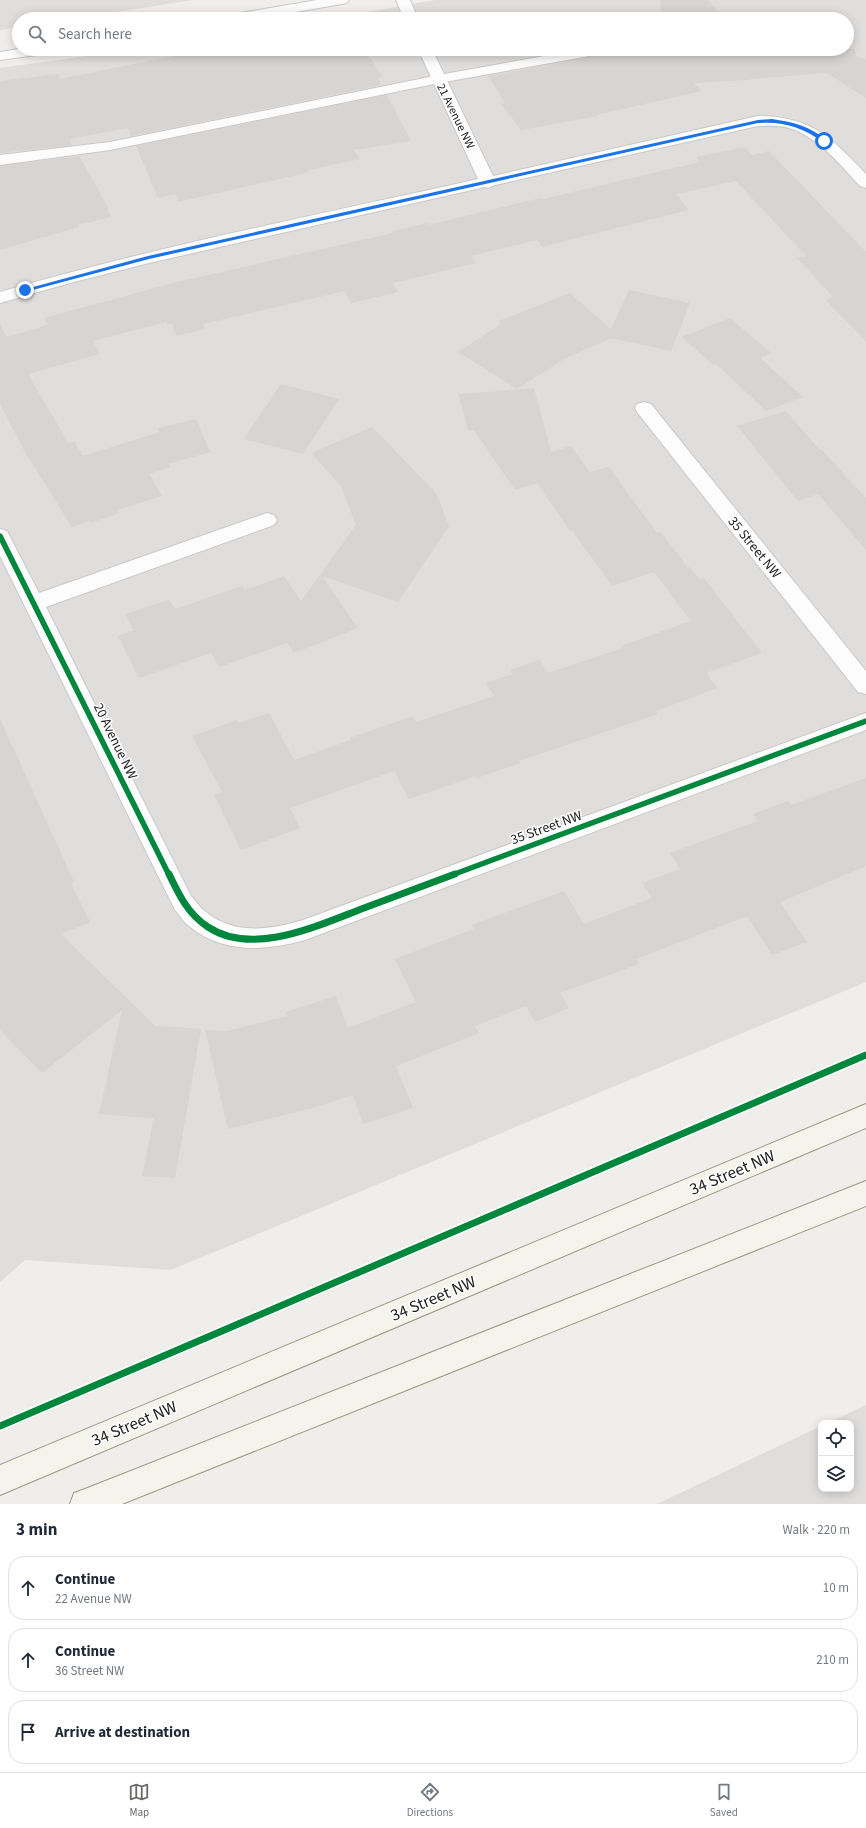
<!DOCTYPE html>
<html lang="en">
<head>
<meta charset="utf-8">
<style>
  :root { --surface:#fff; --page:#f2f2f3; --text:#1f2937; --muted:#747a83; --line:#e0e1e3; --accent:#6a6968 }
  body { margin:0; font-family:"Source Sans 3",sans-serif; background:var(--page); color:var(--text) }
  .controls { position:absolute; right:12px; bottom:12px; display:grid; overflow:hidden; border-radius:8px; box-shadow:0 2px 10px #0003 }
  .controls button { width:36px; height:36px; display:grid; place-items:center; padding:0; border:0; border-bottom:1px solid var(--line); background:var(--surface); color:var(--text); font:20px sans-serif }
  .stop { position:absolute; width:12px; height:12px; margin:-9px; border:3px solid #1a73e8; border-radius:50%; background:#fff }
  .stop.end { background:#1a73e8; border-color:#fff; box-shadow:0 1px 4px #0008 }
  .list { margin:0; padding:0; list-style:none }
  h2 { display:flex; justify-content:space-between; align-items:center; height:52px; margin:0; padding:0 16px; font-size:17px }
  h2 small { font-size:13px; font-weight:400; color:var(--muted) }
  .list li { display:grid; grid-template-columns:26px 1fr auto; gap:12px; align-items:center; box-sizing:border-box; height:64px; margin:0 8px 8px; padding:0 8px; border:1px solid var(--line); border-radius:16px }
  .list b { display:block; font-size:15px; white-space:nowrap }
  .list p { margin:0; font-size:13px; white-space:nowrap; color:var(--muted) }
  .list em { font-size:13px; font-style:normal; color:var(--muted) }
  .icon { flex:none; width:22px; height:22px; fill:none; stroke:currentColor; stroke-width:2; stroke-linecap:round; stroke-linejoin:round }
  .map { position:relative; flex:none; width:866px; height:1504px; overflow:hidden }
  .search { position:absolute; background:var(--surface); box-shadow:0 2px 10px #0003; left:12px; right:12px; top:12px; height:44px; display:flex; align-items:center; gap:10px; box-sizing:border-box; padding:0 14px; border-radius:22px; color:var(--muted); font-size:15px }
  .sheet { height:268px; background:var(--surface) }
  nav { display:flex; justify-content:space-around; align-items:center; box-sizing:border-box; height:56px; border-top:1px solid var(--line); background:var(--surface); font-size:11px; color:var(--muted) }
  nav a { display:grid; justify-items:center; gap:2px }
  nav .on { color:var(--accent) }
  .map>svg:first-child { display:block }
  .residential { fill:#dfdedc }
  .building { fill:#d7d4d2 }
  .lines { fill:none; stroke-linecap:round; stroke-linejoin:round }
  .service-casing { stroke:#c9c8c7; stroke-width:2 }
  .minor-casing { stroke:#c9c8c7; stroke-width:2 }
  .tertiary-casing { stroke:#c9c8c7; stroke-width:2 }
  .secondary-casing { stroke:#999a82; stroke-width:2 }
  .service { fill:#fdfcfc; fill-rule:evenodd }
  .minor { fill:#fdfcfc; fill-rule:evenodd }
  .tertiary { fill:#fdfcfc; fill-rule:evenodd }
  .secondary { fill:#f4f4ed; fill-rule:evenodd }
  .cycleway-far1-casing { stroke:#fff; stroke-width:8 }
  .cycleway-casing { stroke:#fff; stroke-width:10 }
  .cycleway-far1 { stroke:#00873e; stroke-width:5.5 }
  .cycleway { stroke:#00873e; stroke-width:7 }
  .route { fill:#1a73e8 }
  .labels { text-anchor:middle; stroke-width:3; stroke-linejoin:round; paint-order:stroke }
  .far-street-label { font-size:12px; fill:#222; stroke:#fff }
  .street-label { font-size:14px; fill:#222; stroke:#fff }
  .near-street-label { font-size:17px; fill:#222; stroke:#fff }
</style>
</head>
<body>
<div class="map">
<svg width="866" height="1504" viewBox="0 0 866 1504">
  <rect width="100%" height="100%" fill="#f0eeeb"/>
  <g class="residential">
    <path d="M0,0H193L72,19H19V27L0,30Z"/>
    <path d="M435,0H866V982L171,1270L25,1260L0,1282V68L138,49H847V19H328Z"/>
    <path d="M866,1405V1504H657L821,1426V1489H851V1423H828Z"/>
  </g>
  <g class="building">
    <path d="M660,0H708L725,19H662Z"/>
    <path d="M209,49H364L383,77L378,78L381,85L131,136L128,128L69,139L72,145L0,153V81L59,74L60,79Z"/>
    <path d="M617,49H855L856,56L866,60V98L827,73L750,79L751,80L694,83L702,91L596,115L598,116L521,130L501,104L505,103L488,76L611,53L614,50Z"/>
    <path d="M387,95L411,141L354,150L360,159L308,170L310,172L178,202L175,194L158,198L136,146Z"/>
    <path d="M745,147L752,155L769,151L866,252V341L826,300L833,297L797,258L806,256L736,181L676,194L689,210L542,247L537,240L471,256L476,263L393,283L398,292L351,303L345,291L203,324L205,329L176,336L172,323L167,325L166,322L93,341L100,354L28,374L69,444L74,441L83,456L160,432L158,428L196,419L210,452L168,464L170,467L149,474L162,496L117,510L119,513L91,523L90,521L72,527L26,454L0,404V324L7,337L48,325L44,318L173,283L393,233L392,231L428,223L429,225L523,202L542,198L543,199L700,162L696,157Z"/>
    <path d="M79,156L109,209H107L111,217L78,225L79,227L0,250V166Z"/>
    <path d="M629,290L690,303L671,351L611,338L564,359L517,389L458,352L501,324L499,321L570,293L611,329Z"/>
    <path d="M730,318L771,353L760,358L803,397L766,411L716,364L713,365L682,337Z"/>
    <path d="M281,384L339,399L303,454L244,439Z"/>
    <path d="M534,388L551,452L571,446L590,472L609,467L657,533L661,532L688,568L690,567L700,580L704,578L762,653L706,673L717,688L656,711L658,714L519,761L520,763L477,778L476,776L409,799L394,771L290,808L300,828L241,850L214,795L222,792L192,736L237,720L239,723L269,713L294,760L351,740L350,738L413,716L416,722L494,696L486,683L513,674L510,670L540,660L548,673L623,648L621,646L691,621L654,572L612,586L572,530L570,531L537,483L515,490L474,430L468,431L459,394Z"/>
    <path d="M786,411L820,450L821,449L866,498V550L818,494L798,501L737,426Z"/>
    <path d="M372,427L436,493L449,526L398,602L322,576L358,628L294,653L287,643L219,667L211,653L139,678L118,636L134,630L125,614L169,600L175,609L242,586L245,590L284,576L301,601L356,525L341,486L311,453Z"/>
    <path d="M0,719L74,882L71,883L90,922L61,934L155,1026L201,1029L175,1178L142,1176L154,1118L99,1114L122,1010L42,1073L0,1030Z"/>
    <path d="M866,778V866L780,902L807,942L772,955L747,916L636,959L639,964L560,993L569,1008L535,1022L526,1006L475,1026L479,1033L396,1066L413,1108L363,1124L353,1095L316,1107L228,1129L205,1030L226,1031L288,1016L286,1012L336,996L348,1028L416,1002L395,959L474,929L472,925L564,891L584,924L652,898L642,883L680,869L670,853L758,821L753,814L788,801L791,805Z"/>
  </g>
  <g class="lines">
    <defs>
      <path id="service" d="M583,49H613L611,52L606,53L439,83L110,150L0,165V155L110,142L439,75Z"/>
      <g id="minor">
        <path d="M396,0H410L418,19H404Z"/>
        <path d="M418,49H432L493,176L758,116C813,117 830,137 866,174V188L860,186C840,165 819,137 789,128C779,125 768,126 758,126L495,185L488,188L485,187L149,263L70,283L0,303V292C157,246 318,215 478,179Z"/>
        <path d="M644,402L651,404L866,671V694L858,692L637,412L635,408L637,404Z"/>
        <path d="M267,513L274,515L277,520L274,525L46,607L191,896C196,901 200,908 206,912C234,935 270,930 303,920L866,713V730L305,940C265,951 223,954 189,926C183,922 180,915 175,910L0,556V529L7,531L39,593Z"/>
      </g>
      <g id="tertiary">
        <path d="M317,0H349L347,3L342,4L255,19H222L224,16L229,15Z"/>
        <path d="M19,49H58L56,52L51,53L0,60V52Z"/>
      </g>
      <g id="secondary">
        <path d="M866,1104V1128L0,1495V1465Z"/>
        <path d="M866,1181V1206L122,1504H70L74,1493L85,1489Z"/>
      </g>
    </defs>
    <use href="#service" class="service-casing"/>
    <use href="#minor" class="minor-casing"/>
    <use href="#tertiary" class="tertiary-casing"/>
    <use href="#secondary" class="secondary-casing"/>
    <use href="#service" class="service"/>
    <use href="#minor" class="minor"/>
    <use href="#tertiary" class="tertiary"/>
    <use href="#secondary" class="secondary"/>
    <defs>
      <g id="cycleway-far1">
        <path d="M0,536L169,875"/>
        <path d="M452,875L866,721"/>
      </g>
      <g id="cycleway">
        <path d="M169,874C179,895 188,914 208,927C253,957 319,925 364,908C394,897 425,885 455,874"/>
        <path d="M0,1426L866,1055"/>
      </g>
    </defs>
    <use href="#cycleway-far1" class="cycleway-far1-casing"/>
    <use href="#cycleway" class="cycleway-casing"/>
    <use href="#cycleway-far1" class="cycleway-far1"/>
    <use href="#cycleway" class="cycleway"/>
  </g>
  <path class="route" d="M772,119C792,122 811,126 827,141L823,142C802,127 783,121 758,123L149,259L25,292L22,290L148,256L758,120Z"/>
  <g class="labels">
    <g class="far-street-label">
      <text transform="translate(456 116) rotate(64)" y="4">21 Avenue NW</text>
    </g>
    <g class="street-label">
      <text transform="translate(755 547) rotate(51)" y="5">35 Street NW</text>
      <text transform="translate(116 741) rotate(64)" y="5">20 Avenue NW</text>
      <text transform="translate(546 827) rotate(-20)" y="5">35 Street NW</text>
    </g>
    <g class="near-street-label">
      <text transform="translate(732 1172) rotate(-23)" y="6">34 Street NW</text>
      <text transform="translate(433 1298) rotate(-23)" y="6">34 Street NW</text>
      <text transform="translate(134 1423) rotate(-23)" y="6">34 Street NW</text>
    </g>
  </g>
</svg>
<div class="controls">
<button><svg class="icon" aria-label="locate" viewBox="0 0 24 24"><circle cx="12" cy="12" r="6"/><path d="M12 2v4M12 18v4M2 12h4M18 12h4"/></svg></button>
<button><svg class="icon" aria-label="layers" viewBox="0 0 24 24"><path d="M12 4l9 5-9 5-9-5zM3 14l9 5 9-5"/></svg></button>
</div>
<div class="stop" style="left:824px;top:141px"></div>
<div class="stop end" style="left:25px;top:290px"></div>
<div class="search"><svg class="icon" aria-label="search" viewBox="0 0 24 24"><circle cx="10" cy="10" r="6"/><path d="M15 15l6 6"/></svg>Search here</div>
</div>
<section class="sheet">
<h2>3 min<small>Walk · 220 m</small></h2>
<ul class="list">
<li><svg class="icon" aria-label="ahead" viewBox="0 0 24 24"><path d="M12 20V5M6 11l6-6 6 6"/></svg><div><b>Continue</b><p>22 Avenue NW</p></div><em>10 m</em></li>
<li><svg class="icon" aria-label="ahead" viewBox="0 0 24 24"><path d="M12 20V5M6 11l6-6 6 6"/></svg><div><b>Continue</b><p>36 Street NW</p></div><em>210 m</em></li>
<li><svg class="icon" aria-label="arrive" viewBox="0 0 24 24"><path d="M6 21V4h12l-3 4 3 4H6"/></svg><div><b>Arrive at destination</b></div></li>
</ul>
</section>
<nav>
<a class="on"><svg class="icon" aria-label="map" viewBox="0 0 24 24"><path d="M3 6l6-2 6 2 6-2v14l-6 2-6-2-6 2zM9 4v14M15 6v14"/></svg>Map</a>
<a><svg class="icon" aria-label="directions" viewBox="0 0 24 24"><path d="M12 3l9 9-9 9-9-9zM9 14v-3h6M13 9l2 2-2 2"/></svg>Directions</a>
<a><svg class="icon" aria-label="saved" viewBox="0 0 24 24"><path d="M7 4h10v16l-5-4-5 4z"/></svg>Saved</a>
</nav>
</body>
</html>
